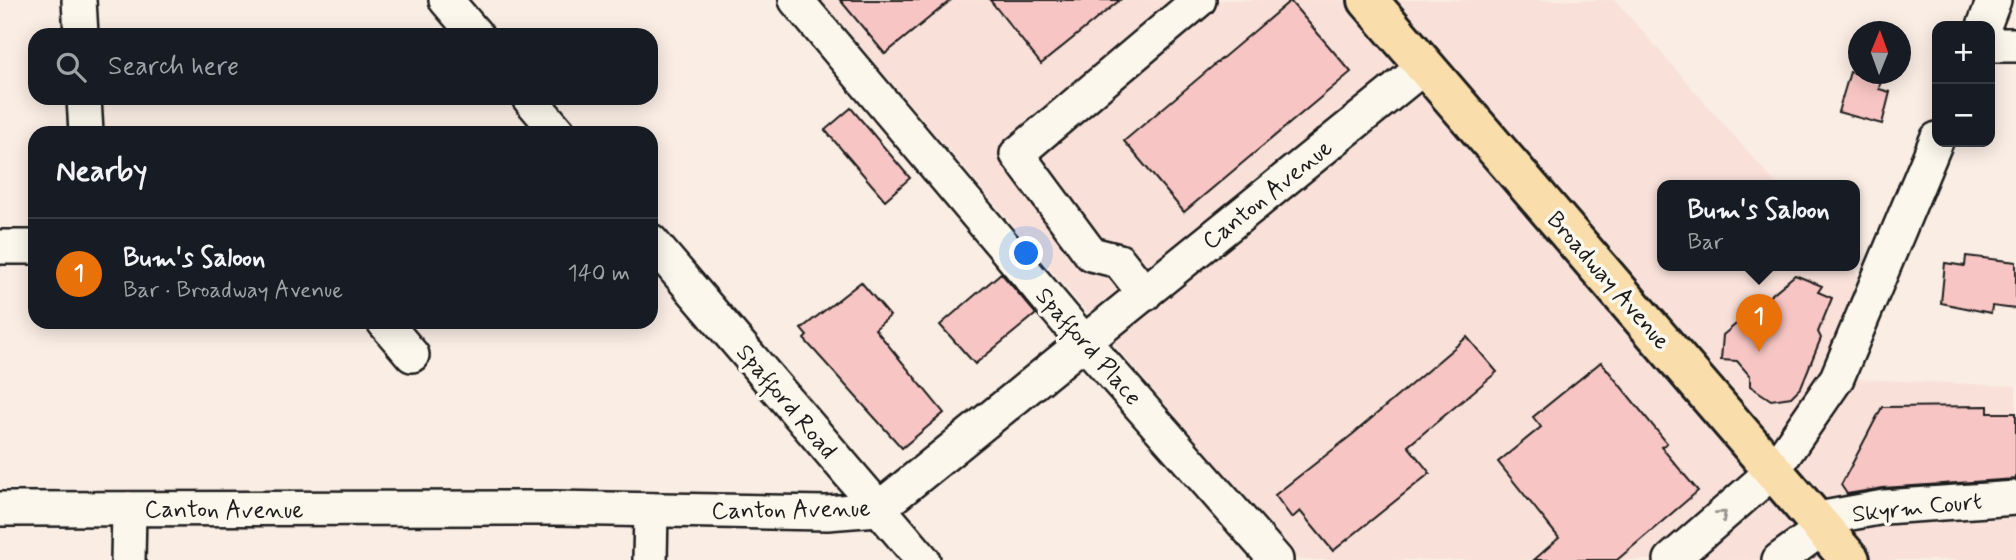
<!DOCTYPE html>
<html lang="en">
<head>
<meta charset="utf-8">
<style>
  :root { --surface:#171b24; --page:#20242c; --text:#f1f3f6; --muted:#9ea1a6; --line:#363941; --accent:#919294 }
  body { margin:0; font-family:Mynerve,sans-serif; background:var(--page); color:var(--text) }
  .controls { position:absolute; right:21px; top:21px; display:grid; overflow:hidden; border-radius:14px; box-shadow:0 4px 18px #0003 }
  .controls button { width:63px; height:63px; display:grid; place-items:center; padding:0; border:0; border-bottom:2px solid var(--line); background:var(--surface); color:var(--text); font:35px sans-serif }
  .compass { position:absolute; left:1848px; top:21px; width:63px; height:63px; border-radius:50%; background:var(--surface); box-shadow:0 4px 18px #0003; rotate:1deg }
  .you { position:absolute; left:1027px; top:254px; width:24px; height:24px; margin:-18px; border:5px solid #fff; border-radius:50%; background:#1a73e8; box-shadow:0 0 0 10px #1a73e833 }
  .badge { display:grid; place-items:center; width:46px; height:46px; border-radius:50%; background:var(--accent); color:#fff; font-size:23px; font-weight:700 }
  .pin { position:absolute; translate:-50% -58px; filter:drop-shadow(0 2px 4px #0008) }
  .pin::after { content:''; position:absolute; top:37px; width:24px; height:21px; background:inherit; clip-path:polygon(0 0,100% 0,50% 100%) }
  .popup { position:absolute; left:1657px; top:180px; width:203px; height:91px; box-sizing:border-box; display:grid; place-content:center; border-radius:14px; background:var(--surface); filter:drop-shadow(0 2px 5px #0005); font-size:23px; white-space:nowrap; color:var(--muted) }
  .popup b { font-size:26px; color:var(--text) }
  .popup::after { content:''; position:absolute; left:50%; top:100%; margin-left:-14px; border:14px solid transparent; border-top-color:var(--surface) }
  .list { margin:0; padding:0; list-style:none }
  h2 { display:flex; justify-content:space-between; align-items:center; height:91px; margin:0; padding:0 28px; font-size:30px }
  h2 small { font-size:23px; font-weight:400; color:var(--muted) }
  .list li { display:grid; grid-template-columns:46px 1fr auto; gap:21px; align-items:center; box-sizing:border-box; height:112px; padding:0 28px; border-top:2px solid var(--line) }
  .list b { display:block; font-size:26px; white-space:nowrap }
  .list p { margin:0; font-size:23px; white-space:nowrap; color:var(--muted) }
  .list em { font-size:23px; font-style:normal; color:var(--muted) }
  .icon { flex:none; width:38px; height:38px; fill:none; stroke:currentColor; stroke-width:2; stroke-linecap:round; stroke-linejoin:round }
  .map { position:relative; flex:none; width:2016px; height:560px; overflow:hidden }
  .search { position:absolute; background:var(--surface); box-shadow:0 4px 18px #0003; left:28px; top:28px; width:630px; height:77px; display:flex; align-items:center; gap:18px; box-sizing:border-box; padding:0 24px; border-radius:21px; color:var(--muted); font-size:26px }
  .panel { position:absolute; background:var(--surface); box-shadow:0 4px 18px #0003; left:28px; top:126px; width:630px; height:203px; border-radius:21px }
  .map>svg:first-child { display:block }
  .built { fill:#f9e1da }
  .building { fill:#f7c6c4; stroke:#1c1c1c; stroke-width:2 }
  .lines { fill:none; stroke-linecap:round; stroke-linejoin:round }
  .minor-casing { stroke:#1c1c1c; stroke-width:38 }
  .major-casing { stroke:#1c1c1c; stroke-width:44 }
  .minor { stroke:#fbf7ec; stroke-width:33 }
  .major { stroke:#f9ddab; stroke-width:38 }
  .oneway { stroke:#97948e }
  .labels { text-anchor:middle; stroke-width:7; stroke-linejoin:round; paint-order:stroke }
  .street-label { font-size:24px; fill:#1c1c1c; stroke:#fbf7ec }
</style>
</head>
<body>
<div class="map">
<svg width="2016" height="560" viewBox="0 0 2016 560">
  <rect width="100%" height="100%" fill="#faede4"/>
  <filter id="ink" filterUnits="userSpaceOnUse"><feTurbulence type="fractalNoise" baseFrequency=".0143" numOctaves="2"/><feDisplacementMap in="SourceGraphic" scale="14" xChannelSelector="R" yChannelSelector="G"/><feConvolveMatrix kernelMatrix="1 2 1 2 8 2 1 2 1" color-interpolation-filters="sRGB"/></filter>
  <g filter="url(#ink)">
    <path class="built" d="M821,0H1615L1778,186H1663V266H1850L1873,293L1837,378L2016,386V560H1298Z"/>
    <g class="building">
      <path d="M840,0H951L885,54Z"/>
      <path d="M990,0H1120L1041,64Z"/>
      <path d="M1290,1L1351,72L1184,212L1124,141Z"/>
      <path d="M1850,72L1881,80L1879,89L1890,92L1882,124L1838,112Z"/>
      <path d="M851,108L910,178L885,200L825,130Z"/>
      <path d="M1966,256L2016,262V309L1992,306L1991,313L1941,303L1945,263L1965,266Z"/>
      <path d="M1001,273L1036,314L975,364L940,325Z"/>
      <path d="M1795,275L1822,286L1818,292L1832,298L1818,332L1821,338L1801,387L1791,397L1771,400L1750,386V376L1737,361L1721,360L1723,335Z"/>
      <path d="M861,282L890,316L875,329L944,413L902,448L804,339L807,336L801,329Z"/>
      <path d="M1467,337L1497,372L1408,446L1430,473L1333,551L1300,511L1292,518L1275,495L1353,434Z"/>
      <path d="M1601,362L1667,443L1661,447L1698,491L1617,560H1534L1559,538L1498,462L1541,427L1533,417Z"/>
      <path d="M1988,406V413H2016V479L1883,488L1847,494L1841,485L1882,407Z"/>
    </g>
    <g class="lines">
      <defs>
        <g id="minor">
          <path d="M79,0L81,35"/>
          <path d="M446,0L476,35"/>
          <path d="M796,0L1085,343L1276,560"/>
          <path d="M1984,26L1994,0"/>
          <path d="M1990,45H2016"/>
          <path d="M84,98L86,133"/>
          <path d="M529,98L559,133"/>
          <path d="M651,241L923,560"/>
          <path d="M0,247H35"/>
          <path d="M1145,294L1119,261L1091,254L1017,154L1199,0"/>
          <path d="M384,322L412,355"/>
          <path d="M0,509L554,508L827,513L878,509L1425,66"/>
          <path d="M1818,519L1884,507L2016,498"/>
          <path d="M128,560L129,509"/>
          <path d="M650,560L651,510"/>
          <path d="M1671,560L1773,471L1837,378L1937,139"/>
          <path d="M1779,560L1824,527"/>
        </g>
        <path id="major" d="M1368,0L1850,560"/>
      </defs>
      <use href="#minor" class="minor-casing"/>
      <use href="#major" class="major-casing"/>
      <use href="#minor" class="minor"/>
      <use href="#major" class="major"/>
    </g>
    <defs><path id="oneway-chevron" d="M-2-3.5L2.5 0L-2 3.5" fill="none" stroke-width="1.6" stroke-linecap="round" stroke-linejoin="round" transform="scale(1.75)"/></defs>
    <use class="oneway" href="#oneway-chevron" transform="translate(1722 515) rotate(-41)"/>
  </g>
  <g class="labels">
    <g class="street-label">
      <text transform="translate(1267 194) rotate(-39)" y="8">Canton Avenue</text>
      <text transform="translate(1609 280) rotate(49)" y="8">Broadway Avenue</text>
      <text transform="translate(1089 346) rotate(49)" y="8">Spafford Place</text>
      <text transform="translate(787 401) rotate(50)" y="8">Spafford Road</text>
      <text transform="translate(1917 507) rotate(-6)" y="8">Skyrm Court</text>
      <text x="224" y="517">Canton Avenue</text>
      <text transform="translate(791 509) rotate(-1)" y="8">Canton Avenue</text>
    </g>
  </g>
</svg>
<div class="controls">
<button>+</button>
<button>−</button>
</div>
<svg class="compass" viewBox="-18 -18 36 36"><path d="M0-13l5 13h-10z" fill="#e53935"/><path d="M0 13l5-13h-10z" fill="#9ea1a6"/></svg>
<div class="you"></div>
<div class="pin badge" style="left:1759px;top:352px;background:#e8710a">1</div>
<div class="popup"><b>Bum's Saloon</b>Bar</div>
<div class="search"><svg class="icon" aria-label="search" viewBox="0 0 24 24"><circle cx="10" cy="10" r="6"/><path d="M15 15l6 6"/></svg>Search here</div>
<section class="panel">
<h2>Nearby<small></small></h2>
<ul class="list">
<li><span class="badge" style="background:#e8710a">1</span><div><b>Bum's Saloon</b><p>Bar · Broadway Avenue</p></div><em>140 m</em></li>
</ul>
</section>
</div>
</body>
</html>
